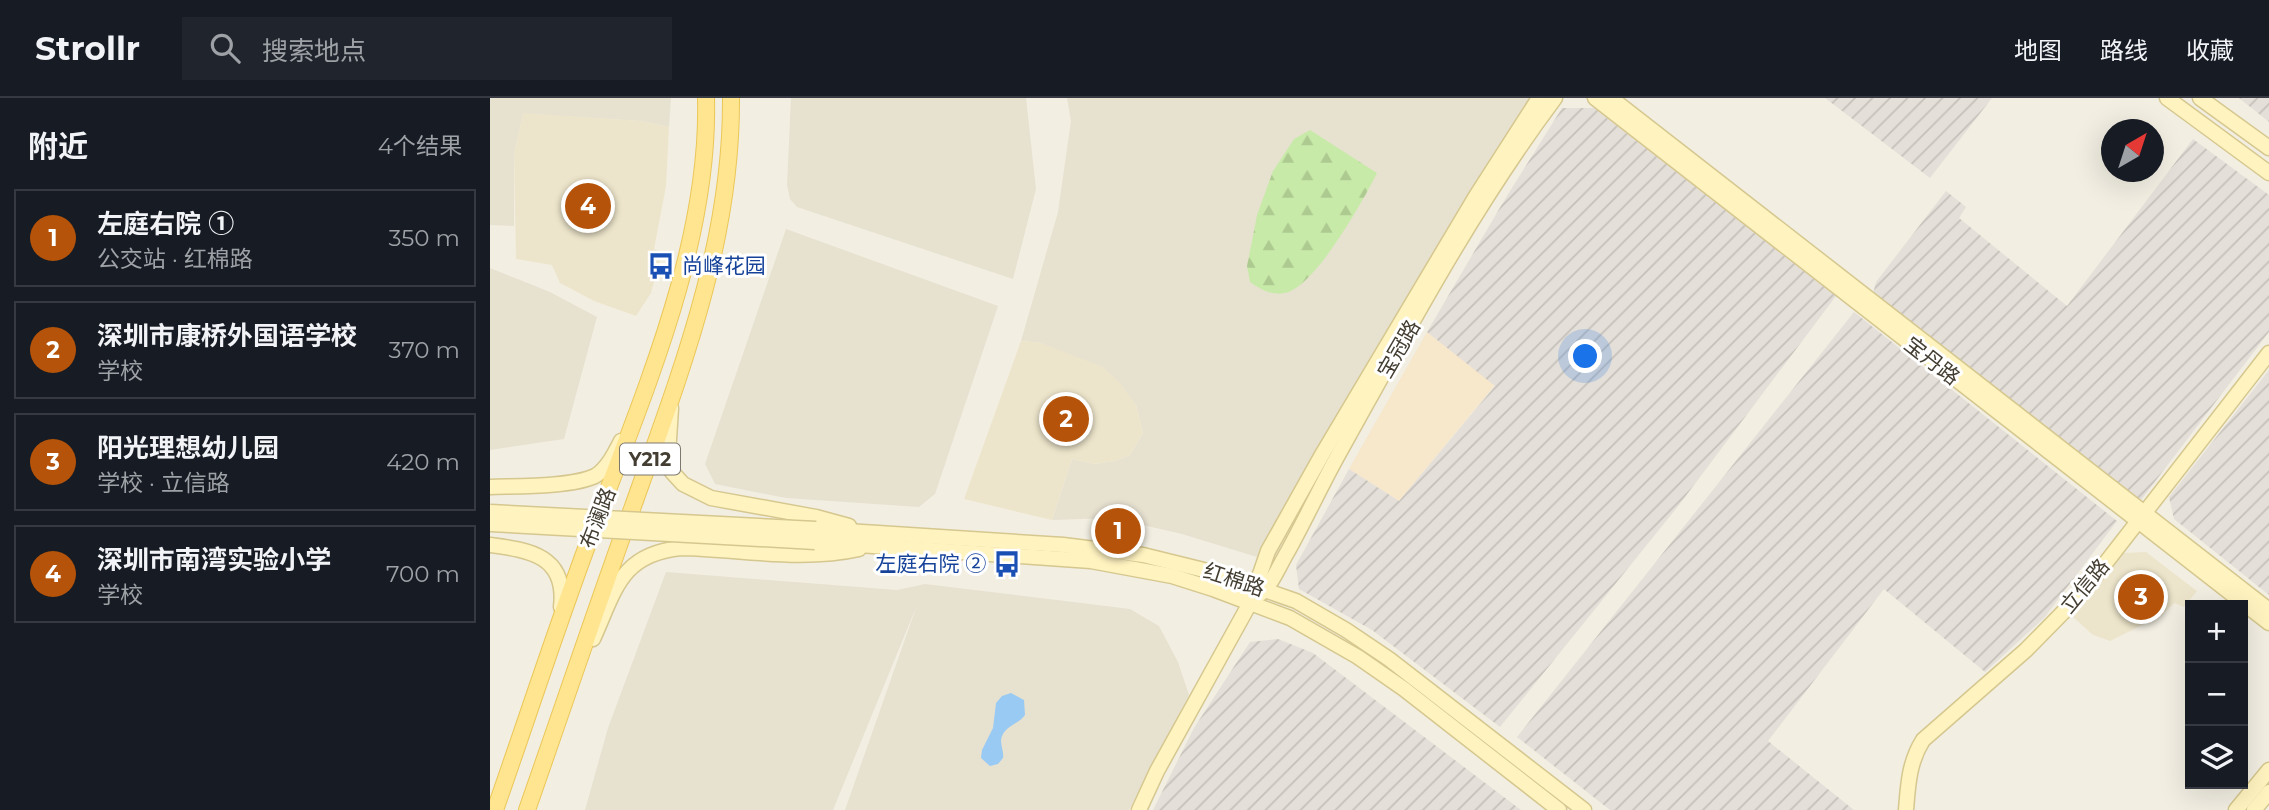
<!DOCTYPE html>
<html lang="zh">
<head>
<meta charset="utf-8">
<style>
  :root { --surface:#171b24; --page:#20242c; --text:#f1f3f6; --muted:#9ea1a6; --line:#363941; --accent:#b45309 }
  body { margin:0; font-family:Montserrat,"Noto Sans SC",sans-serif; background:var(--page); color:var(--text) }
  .controls { position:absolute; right:21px; bottom:21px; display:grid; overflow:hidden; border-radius:0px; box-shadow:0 7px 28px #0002 }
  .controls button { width:63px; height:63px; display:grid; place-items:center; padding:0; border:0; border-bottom:2px solid var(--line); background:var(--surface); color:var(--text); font:35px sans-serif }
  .compass { position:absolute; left:1611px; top:21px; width:63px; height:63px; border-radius:50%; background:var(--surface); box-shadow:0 7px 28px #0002; rotate:39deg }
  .you { position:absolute; left:1096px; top:259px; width:24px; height:24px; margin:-18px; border:5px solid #fff; border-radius:50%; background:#1a73e8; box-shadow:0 0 0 10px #1a73e833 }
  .badge { display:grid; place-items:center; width:46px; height:46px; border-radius:50%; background:var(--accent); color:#fff; font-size:23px; font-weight:700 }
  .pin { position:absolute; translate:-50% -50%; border:4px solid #fff; box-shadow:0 2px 7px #0006 }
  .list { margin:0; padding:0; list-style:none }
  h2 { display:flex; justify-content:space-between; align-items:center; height:91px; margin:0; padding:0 28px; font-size:30px }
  h2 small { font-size:23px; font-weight:400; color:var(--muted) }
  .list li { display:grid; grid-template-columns:46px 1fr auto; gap:21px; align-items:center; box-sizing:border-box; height:98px; margin:0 14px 14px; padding:0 14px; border:2px solid var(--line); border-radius:0px }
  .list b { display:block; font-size:26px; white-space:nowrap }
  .list p { margin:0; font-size:23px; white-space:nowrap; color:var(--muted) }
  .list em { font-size:23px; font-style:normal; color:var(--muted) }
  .icon { flex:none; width:38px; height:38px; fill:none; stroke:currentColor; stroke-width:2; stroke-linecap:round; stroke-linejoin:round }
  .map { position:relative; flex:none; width:1779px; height:712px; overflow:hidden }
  header { display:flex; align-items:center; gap:42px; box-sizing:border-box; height:98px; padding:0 35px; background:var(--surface); border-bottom:2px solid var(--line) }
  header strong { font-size:33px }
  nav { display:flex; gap:38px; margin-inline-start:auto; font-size:24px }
  .search { width:490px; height:63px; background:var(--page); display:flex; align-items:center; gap:18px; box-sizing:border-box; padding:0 24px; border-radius:0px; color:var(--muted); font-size:26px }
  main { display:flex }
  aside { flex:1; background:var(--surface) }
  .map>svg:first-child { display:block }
  .residential { fill:#e7e1d0 }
  .commercial { fill:#f7e7cb }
  .industrial { fill:url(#industrial-furrows) }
  .education { fill:#ede5cb }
  .forest { fill:url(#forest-firs) }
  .water { fill:#99caf4 }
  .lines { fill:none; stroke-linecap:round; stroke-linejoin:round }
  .secondary-casing { stroke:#d5c78e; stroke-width:17 }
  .primary-casing { stroke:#ebc758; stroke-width:18 }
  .secondary { stroke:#fff3c0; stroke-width:14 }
  .primary { stroke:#ffe58f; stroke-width:16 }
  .secondary-bridge-casing { stroke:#d5c78e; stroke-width:17; stroke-linecap:butt }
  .secondary-bridge { stroke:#fff3c0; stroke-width:14 }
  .labels { text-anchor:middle; stroke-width:6; stroke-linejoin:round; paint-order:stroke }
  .shield { fill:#fff; stroke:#7c7870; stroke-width:2 }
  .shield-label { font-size:19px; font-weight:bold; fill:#443e32 }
  .transit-label { font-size:21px; fill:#164399; stroke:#fff; text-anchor:start }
  .street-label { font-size:21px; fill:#443e32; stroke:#fff }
</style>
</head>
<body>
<header>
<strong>Strollr</strong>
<div class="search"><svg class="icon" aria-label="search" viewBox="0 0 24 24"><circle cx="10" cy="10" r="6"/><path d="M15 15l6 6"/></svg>搜索地点</div>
<nav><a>地图</a><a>路线</a><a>收藏</a></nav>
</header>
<main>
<aside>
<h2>附近<small>4个结果</small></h2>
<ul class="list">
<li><span class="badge">1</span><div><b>左庭右院 ①</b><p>公交站 · 红棉路</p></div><em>350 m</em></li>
<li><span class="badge">2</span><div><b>深圳市康桥外国语学校</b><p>学校</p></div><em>370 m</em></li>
<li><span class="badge">3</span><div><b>阳光理想幼儿园</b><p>学校 · 立信路</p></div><em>420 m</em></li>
<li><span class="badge">4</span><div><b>深圳市南湾实验小学</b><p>学校</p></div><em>700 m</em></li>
</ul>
</aside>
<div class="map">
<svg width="1779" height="712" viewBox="0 0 1779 712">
  <defs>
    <pattern id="industrial-furrows" width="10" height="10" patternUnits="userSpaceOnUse" patternTransform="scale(1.75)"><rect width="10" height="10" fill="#e4dfd8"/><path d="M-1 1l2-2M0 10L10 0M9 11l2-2" fill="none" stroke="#c5c0ba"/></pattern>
    <pattern id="forest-firs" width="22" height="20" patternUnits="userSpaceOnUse" patternTransform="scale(1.75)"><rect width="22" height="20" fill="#c8eaa8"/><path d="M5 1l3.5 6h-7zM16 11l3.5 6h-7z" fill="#adca91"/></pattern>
  </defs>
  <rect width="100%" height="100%" fill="#f2eee2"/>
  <g class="residential">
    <path d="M0,0H181L179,29L151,23L33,16L24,57V128L0,127Z"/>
    <path d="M301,0H536L546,91L523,181L307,109L300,101L297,87Z"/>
    <path d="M577,0H1047L891,251L767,459L692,436L622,420L562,422L582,361L604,366L625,363L640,357L653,335L646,307L551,245L531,243L568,114L581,23Z"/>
    <path d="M296,131L508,208L445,396L429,409L296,400L225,386L215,366Z"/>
    <path d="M0,170L60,194L107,219L74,341L0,352Z"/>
    <path d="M176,474L407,492L435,486L640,511L669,528L688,564L699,597L639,712H355L427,507L343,712H95L118,630Z"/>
  </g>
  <path class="commercial" d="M937,234L1005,287L909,403L859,371Z"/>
  <g class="industrial">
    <path d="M1335,0H1502L1440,80Z"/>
    <path d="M1749,0H1779V24Z"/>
    <path d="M1072,10H1104L1346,198L1189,407L1010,629L882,532L809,491L806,467L859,371L909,403L1005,288L937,234L1015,101Z"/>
    <path d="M1703,41L1779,97V234L1651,402L1383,196L1386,184L1456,93L1476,109L1469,120L1577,208Z"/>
    <path d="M1364,214L1627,423L1554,520L1495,574L1394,491L1278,643L1364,712H1120L1027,639Z"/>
    <path d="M1779,272V497L1684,421L1679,399Z"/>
    <path d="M788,541L823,555L1031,712H663L704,630L760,544Z"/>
  </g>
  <g class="education">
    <path d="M33,15L151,23L179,29L176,88L164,151L172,154L161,195L146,218L104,203L70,185L62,167L26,161L24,57Z"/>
    <path d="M531,243L551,245L613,269L630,285L646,307L653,335L640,357L625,363L604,366L582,361L562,422L474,401Z"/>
    <path d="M1656,454L1707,493L1694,509L1684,505L1672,517L1620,543L1603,537L1583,519L1634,455Z"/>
  </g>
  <path class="forest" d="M820,32L887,75C873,103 825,189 795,195C781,198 770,191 760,184L757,168L761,148L767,117L783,73L804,41Z"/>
  <path class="water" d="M521,595L534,602L535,617C528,627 513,628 511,642C511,649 514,654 513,660L508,666L500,668L491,660L492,652L503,630L506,605L512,598Z"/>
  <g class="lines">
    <defs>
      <g id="secondary">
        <path d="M1105,0L1779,525"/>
        <path d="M1121,0L1779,512"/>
        <path d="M1677,0L1779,75"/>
        <path d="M1710,0L1779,50"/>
        <path d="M181,310L178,357L182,374L193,386L221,400L326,419L359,428"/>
        <path d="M0,389C27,388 82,389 105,378C117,371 125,355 131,343"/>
        <path d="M326,431L573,447L653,457L726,475L806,503L856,532L899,561L1094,712"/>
        <path d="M325,444L601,463L682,478L723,491L800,520L868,559L914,591L1069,712"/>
        <path d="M0,447C40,452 77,458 71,509"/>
        <path d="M769,497C782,487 789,468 798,453C815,422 830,390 847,359C915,237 981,112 1065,0"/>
        <path d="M103,541C125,493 130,456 191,450C249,451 311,464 369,451"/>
        <path d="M649,712L667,673L760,505L778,453L833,355L986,98L1049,0"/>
        <path d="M1416,712C1418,687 1419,664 1433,642L1536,552L1593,494L1779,255"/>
        <path d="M1746,712L1779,672"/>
        <path d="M1764,712L1779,694"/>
      </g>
      <g id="primary">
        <path d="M5,712C37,621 67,528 101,437C151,301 220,148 216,0"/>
        <path d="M37,712C72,612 106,511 142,411C190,276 242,145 241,0"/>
      </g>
    </defs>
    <use href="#secondary" class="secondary-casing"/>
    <use href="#primary" class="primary-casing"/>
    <use href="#secondary" class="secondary"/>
    <use href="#primary" class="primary"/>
    <defs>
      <g id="secondary-bridge">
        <path d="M0,414L326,431"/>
        <path d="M0,426L325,444"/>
      </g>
    </defs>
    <use href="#secondary-bridge" class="secondary-bridge-casing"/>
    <use href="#secondary-bridge" class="secondary-bridge"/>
  </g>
  <defs>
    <symbol id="bus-bare" viewBox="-9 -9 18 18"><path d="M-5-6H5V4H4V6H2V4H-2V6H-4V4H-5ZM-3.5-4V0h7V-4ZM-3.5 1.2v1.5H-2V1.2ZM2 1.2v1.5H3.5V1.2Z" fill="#1a4fb4" stroke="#fff" stroke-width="2.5" paint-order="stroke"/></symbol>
  </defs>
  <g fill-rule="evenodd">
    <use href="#bus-bare" x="152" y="149" width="38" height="38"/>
    <use href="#bus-bare" x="498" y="447" width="38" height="38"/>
  </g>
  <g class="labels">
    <rect class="shield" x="130" y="345.5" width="60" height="31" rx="5"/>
    <g class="shield-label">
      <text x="160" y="368">Y212</text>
    </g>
    <g class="transit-label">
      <text x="192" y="175">尚峰花园</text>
      <text x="496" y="473" text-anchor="end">左庭右院 ②</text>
    </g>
    <g class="street-label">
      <text transform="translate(909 251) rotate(-60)" y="7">宝冠路</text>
      <text transform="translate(1442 263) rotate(38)" y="7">宝丹路</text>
      <text transform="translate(108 420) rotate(-69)" y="7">布澜路</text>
      <text transform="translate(744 482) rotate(18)" y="7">红棉路</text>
      <text transform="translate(1595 488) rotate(-50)" y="7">立信路</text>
    </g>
  </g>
</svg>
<div class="controls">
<button>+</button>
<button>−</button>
<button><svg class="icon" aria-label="layers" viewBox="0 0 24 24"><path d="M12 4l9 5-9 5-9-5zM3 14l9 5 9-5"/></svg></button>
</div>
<svg class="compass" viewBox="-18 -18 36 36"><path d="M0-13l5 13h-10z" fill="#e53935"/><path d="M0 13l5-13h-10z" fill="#9ea1a6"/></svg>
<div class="you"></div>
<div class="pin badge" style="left:628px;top:433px">1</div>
<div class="pin badge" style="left:576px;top:321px">2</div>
<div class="pin badge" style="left:1651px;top:499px">3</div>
<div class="pin badge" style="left:98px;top:108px">4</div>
</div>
</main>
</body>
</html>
